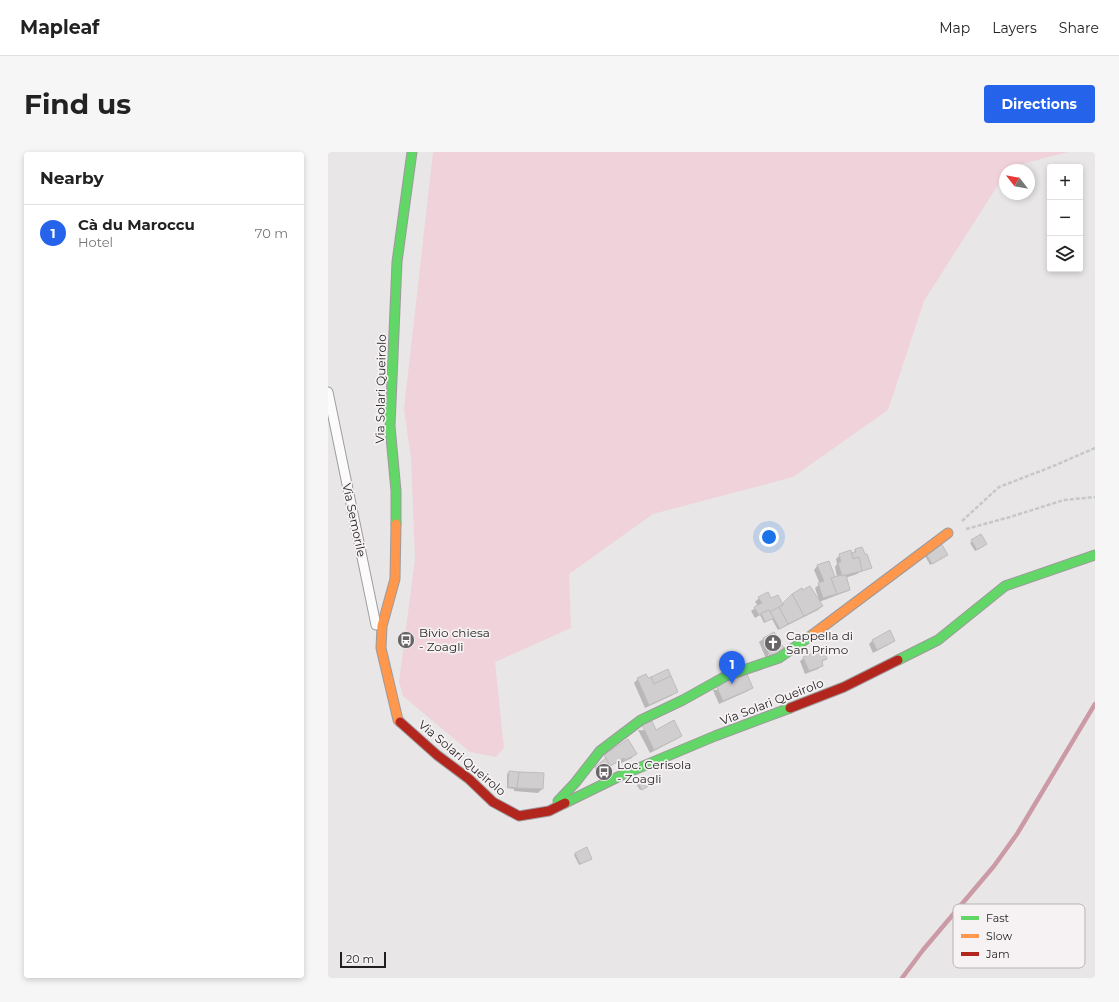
<!DOCTYPE html>
<html lang="en">
<head>
<meta charset="utf-8">
<style>
  :root { --surface:#fff; --page:#f6f6f6; --text:#222; --muted:#767676; --line:#e0e0e0; --accent:#2563eb }
  body { margin:0; font-family:Montserrat,sans-serif; background:var(--page); color:var(--text) }
  .controls { position:absolute; right:12px; top:12px; display:grid; overflow:hidden; border-radius:4px; box-shadow:0 2px 6px #0003 }
  .controls button { width:36px; height:36px; display:grid; place-items:center; padding:0; border:0; border-bottom:1px solid var(--line); background:var(--surface); color:var(--text); font:20px sans-serif }
  .compass { position:absolute; left:671px; top:12px; width:36px; height:36px; border-radius:50%; background:var(--surface); box-shadow:0 2px 6px #0003; rotate:301deg }
  .scale { position:absolute; left:12px; bottom:10px; width:46px; box-sizing:border-box; padding-left:4px; border:2px solid #211f20; border-top:0; font-size:11px; line-height:14px; white-space:nowrap; color:#211f20; -webkit-text-stroke:3px #f6f2f3; paint-order:stroke }
  .you { position:absolute; left:441px; top:385px; width:14px; height:14px; margin:-10px; border:3px solid #fff; border-radius:50%; background:#1a73e8; box-shadow:0 0 0 6px #1a73e833 }
  .badge { display:grid; place-items:center; width:26px; height:26px; border-radius:50%; background:var(--accent); color:#fff; font-size:13px; font-weight:700 }
  .pin { position:absolute; translate:-50% -33px; filter:drop-shadow(0 1px 2px #0008) }
  .pin::after { content:''; position:absolute; top:21px; width:14px; height:12px; background:inherit; clip-path:polygon(0 0,100% 0,50% 100%) }
  .list { margin:0; padding:0; list-style:none }
  h2 { display:flex; justify-content:space-between; align-items:center; height:52px; margin:0; padding:0 16px; font-size:17px }
  h2 small { font-size:13px; font-weight:400; color:var(--muted) }
  .list li { display:grid; grid-template-columns:26px 1fr auto; gap:12px; align-items:center; box-sizing:border-box; height:56px; padding:0 16px; border-top:1px solid var(--line) }
  .list b { display:block; font-size:15px; white-space:nowrap }
  .list p { margin:0; font-size:13px; white-space:nowrap; color:var(--muted) }
  .list em { font-size:13px; font-style:normal; color:var(--muted) }
  .icon { flex:none; width:22px; height:22px; fill:none; stroke:currentColor; stroke-width:2; stroke-linecap:round; stroke-linejoin:round }
  .map { position:relative; flex:none; width:767px; height:826px; overflow:hidden; border-radius:4px }
  header { display:flex; align-items:center; gap:24px; box-sizing:border-box; height:56px; padding:0 20px; background:var(--surface); border-bottom:1px solid var(--line) }
  header strong { font-size:19px }
  nav { display:flex; gap:22px; margin-inline-start:auto; font-size:14px }
  .intro { display:flex; align-items:center; justify-content:space-between; box-sizing:border-box; height:96px; padding:0 24px }
  h1 { margin:0; font-size:28px }
  .button { padding:10px 18px; border-radius:4px; background:var(--accent); color:#fff; font-size:14px; font-weight:700 }
  main { display:flex; gap:24px; padding:0 24px }
  aside { flex:1; background:var(--surface); border-radius:4px; box-shadow:0 2px 6px #0003 }
  .map>svg:first-child { display:block }
  .green { fill:#f0d3da }
  .shadow { fill:#0003 }
  .lines { fill:none; stroke-linecap:round; stroke-linejoin:round }
  .stream { stroke:#cb9aa6; stroke-width:4.5 }
  .building { fill:#d0cece; stroke:#bebcbc }
  .lane-casing { stroke:#9d9b9c; stroke-width:11 }
  .fast-casing { stroke:#9d9b9c; stroke-width:11 }
  .slow-casing { stroke:#9d9b9c; stroke-width:11 }
  .jam-casing { stroke:#9d9b9c; stroke-width:11 }
  .path { stroke:#c8c7c7; stroke-width:2.5; stroke-dasharray:4 2; stroke-linecap:butt }
  .lane { stroke:#fcfbfb; stroke-width:9 }
  .fast { stroke:#63d668; stroke-width:9 }
  .slow { stroke:#ff974d; stroke-width:9 }
  .jam { stroke:#b3261e; stroke-width:9 }
  .labels { text-anchor:middle; stroke-width:3.5; stroke-linejoin:round; paint-order:stroke }
  .street-label { font-size:12px; fill:#211f20; stroke:#f6f2f3 }
  .poi-label { font-size:12px; fill:#211f20; stroke:#f6f2f3; text-anchor:start }
  .key { fill:#f6f2f3; stroke:#b6b3b4; stroke-width:1 }
  .key-label { font-size:11px; fill:#211f20 }
</style>
</head>
<body>
<header>
<strong>Mapleaf</strong>
<nav><a>Map</a><a>Layers</a><a>Share</a></nav>
</header>
<div class="intro"><h1>Find us</h1><a class="button">Directions</a></div>
<main>
<aside>
<h2>Nearby<small></small></h2>
<ul class="list">
<li><span class="badge">1</span><div><b>Cà du Maroccu</b><p>Hotel</p></div><em>70 m</em></li>
</ul>
</aside>
<div class="map">
<svg width="767" height="826" viewBox="0 0 767 826">
  <rect width="100%" height="100%" fill="#e8e6e6"/>
  <path class="green" d="M105,0H740L690,13L680,18H677V22L596,149L560,258L465,325L325,362L241,422L243,476L167,510L176,596L168,605L142,600L75,544L71,530L87,407L83,307L76,257Z"/>
  <g class="shadow">
    <path d="M653,384L656,394L647,399L642,391Z"/>
    <path d="M527,398L543,416L532,420L529,422L517,426L521,437L520,439L491,450L494,454L490,458L450,478L444,467L436,471L432,463L427,466L423,459L430,454L427,450L431,446L443,448L454,452L465,443L475,440L491,448L487,436L492,432L486,418L489,414L500,410L506,426L509,425L507,415L509,412L508,407L512,403L527,402L526,399Z"/>
    <path d="M596,402L617,405L602,413Z"/>
    <path d="M446,481L439,509L431,490L435,487Z"/>
    <path d="M566,488L562,492L545,501L541,492L544,489Z"/>
    <path d="M476,506L497,507L493,511L494,513L490,517L477,522L472,509Z"/>
    <path d="M310,527H319L345,543L317,556L306,531Z"/>
    <path d="M424,535L420,539L391,552L385,538Z"/>
    <path d="M310,578L328,579L353,584L349,587L322,601Z"/>
    <path d="M280,602H307L304,606L293,611L292,609L268,622Z"/>
    <path d="M181,620L214,637L210,641L186,639V637L179,636V622Z"/>
    <path d="M310,630L320,634L312,638L308,632Z"/>
    <path d="M247,702L262,708L251,713L246,703Z"/>
  </g>
  <g class="lines">
    <path class="stream" d="M574,826L595,798L666,714L689,682L767,552"/>
  </g>
  <g class="building">
    <path d="M653,382L659,392L649,398L643,388Z"/>
    <path d="M613,391L620,403L604,412L597,400Z"/>
    <path d="M534,395L537,402H539L544,416L534,419L531,405L525,407L524,401L528,400L527,397Z"/>
    <path d="M523,398L525,407L531,405L534,419L514,424L510,411L513,410L511,402Z"/>
    <path d="M501,409L507,425L503,426L509,442L495,446L490,431L496,429L489,413Z"/>
    <path d="M513,423L514,424L518,423L522,438L509,442L503,426Z"/>
    <path d="M482,434L495,454L476,464L464,442L474,436L475,438Z"/>
    <path d="M440,440L443,446L450,443L455,453L442,460L441,458L431,463L426,455L434,451L430,445Z"/>
    <path d="M464,442L476,464L460,472L451,455L455,453V451Z"/>
    <path d="M451,455L460,472L452,477L442,460Z"/>
    <path d="M441,458L446,466L437,470L433,461Z"/>
    <path d="M562,478L567,489L549,498L544,488Z"/>
    <path d="M446,480L457,498L443,506L437,494H439L435,486Z"/>
    <path d="M495,497L499,507L494,509L495,514L481,519L475,505Z"/>
    <path d="M340,517L343,524L326,532L323,525Z"/>
    <path d="M418,520L425,536L395,549L388,533Z"/>
    <path d="M318,522L320,526L323,525L326,532L343,524L350,540L321,553L309,526Z"/>
    <path d="M346,568L354,584L326,598L314,573L324,569L328,578Z"/>
    <path d="M300,587L309,602L297,608L296,606L282,614L276,603Z"/>
    <path d="M278,606L282,614L270,621L267,615Z"/>
    <path d="M181,619L191,620L189,636L180,635Z"/>
    <path d="M191,620L216,621L215,637L189,636Z"/>
    <path d="M318,625L322,633L314,638L309,630Z"/>
    <path d="M259,695L264,707L252,712L247,701Z"/>
  </g>
  <g class="lines">
    <defs>
      <path id="lane" d="M0,240L48,473"/>
      <g id="fast">
        <path d="M68,372V339L62,274L69,110L84,0"/>
        <path d="M570,508L610,488L677,434L767,403"/>
        <path d="M230,649L247,631L272,599L313,568L355,548L398,524L451,506L484,483"/>
        <path d="M237,651L294,623L387,584L462,556"/>
      </g>
      <g id="slow">
        <path d="M68,372L67,427L54,474L53,496L70,568L72,570"/>
        <path d="M484,483L620,381"/>
      </g>
      <g id="jam">
        <path d="M462,556L516,535L570,508"/>
        <path d="M72,570L109,603L141,627L165,650L191,664L221,659L237,651"/>
      </g>
    </defs>
    <use href="#lane" class="lane-casing"/>
    <use href="#fast" class="fast-casing"/>
    <use href="#slow" class="slow-casing"/>
    <use href="#jam" class="jam-casing"/>
    <g class="path">
      <path d="M634,369L671,335L723,315L767,296"/>
      <path d="M638,377L682,365L736,348L767,345"/>
    </g>
    <use href="#lane" class="lane"/>
    <use href="#fast" class="fast"/>
    <use href="#slow" class="slow"/>
    <use href="#jam" class="jam"/>
  </g>
  <defs>
    <symbol id="bus-disc" viewBox="-11 -11 22 22"><circle r="9.5" fill="#676565" stroke="#f6f2f3"/><path d="M-5-6H5V4H4V6H2V4H-2V6H-4V4H-5ZM-3.5-4V0h7V-4ZM-3.5 1.2v1.5H-2V1.2ZM2 1.2v1.5H3.5V1.2Z" fill="#fff"/></symbol>
    <symbol id="church-disc" viewBox="-11 -11 22 22"><circle r="9.5" fill="#676565" stroke="#f6f2f3"/><path d="M-1.2-6h2.4v3.5h3.3v2.4h-3.3V6h-2.4V-.1h-3.3v-2.4h3.3Z" fill="#fff"/></symbol>
  </defs>
  <g fill-rule="evenodd">
    <use href="#bus-disc" x="68" y="478" width="20" height="20"/>
    <use href="#church-disc" x="435" y="481" width="20" height="20"/>
    <use href="#bus-disc" x="266" y="610" width="20" height="20"/>
  </g>
  <g class="labels">
    <g class="street-label">
      <text transform="translate(53 237) rotate(-89)" y="4">Via Solari Queirolo</text>
      <text transform="translate(26 368) rotate(78)" y="4">Via Semorile</text>
      <text transform="translate(444 550) rotate(-21)" y="4">Via Solari Queirolo</text>
      <text transform="translate(134 606) rotate(40)" y="4">Via Solari Queirolo</text>
    </g>
    <g class="poi-label">
      <text x="91" y="485">Bivio chiesa<tspan x="91" dy="14">- Zoagli</tspan></text>
      <text x="458" y="488">Cappella di<tspan x="458" dy="14">San Primo</tspan></text>
      <text x="289" y="617">Loc. Cerisola<tspan x="289" dy="14">- Zoagli</tspan></text>
    </g>
  </g>
  <rect x="625" y="752" width="132" height="64" rx="6" class="key"/>
  <rect x="633" y="764" width="18" height="4" fill="#63d668"/>
  <rect x="633" y="782" width="18" height="4" fill="#ff974d"/>
  <rect x="633" y="800" width="18" height="4" fill="#b3261e"/>
  <g class="key-label">
    <text x="658" y="770">Fast</text>
    <text x="658" y="788">Slow</text>
    <text x="658" y="806">Jam</text>
  </g>
</svg>
<div class="controls">
<button>+</button>
<button>−</button>
<button><svg class="icon" aria-label="layers" viewBox="0 0 24 24"><path d="M12 4l9 5-9 5-9-5zM3 14l9 5 9-5"/></svg></button>
</div>
<svg class="compass" viewBox="-18 -18 36 36"><path d="M0-13l5 13h-10z" fill="#e53935"/><path d="M0 13l5-13h-10z" fill="#767676"/></svg>
<div class="scale">20 m</div>
<div class="you"></div>
<div class="pin badge" style="left:404px;top:532px">1</div>
</div>
</main>
</body>
</html>
